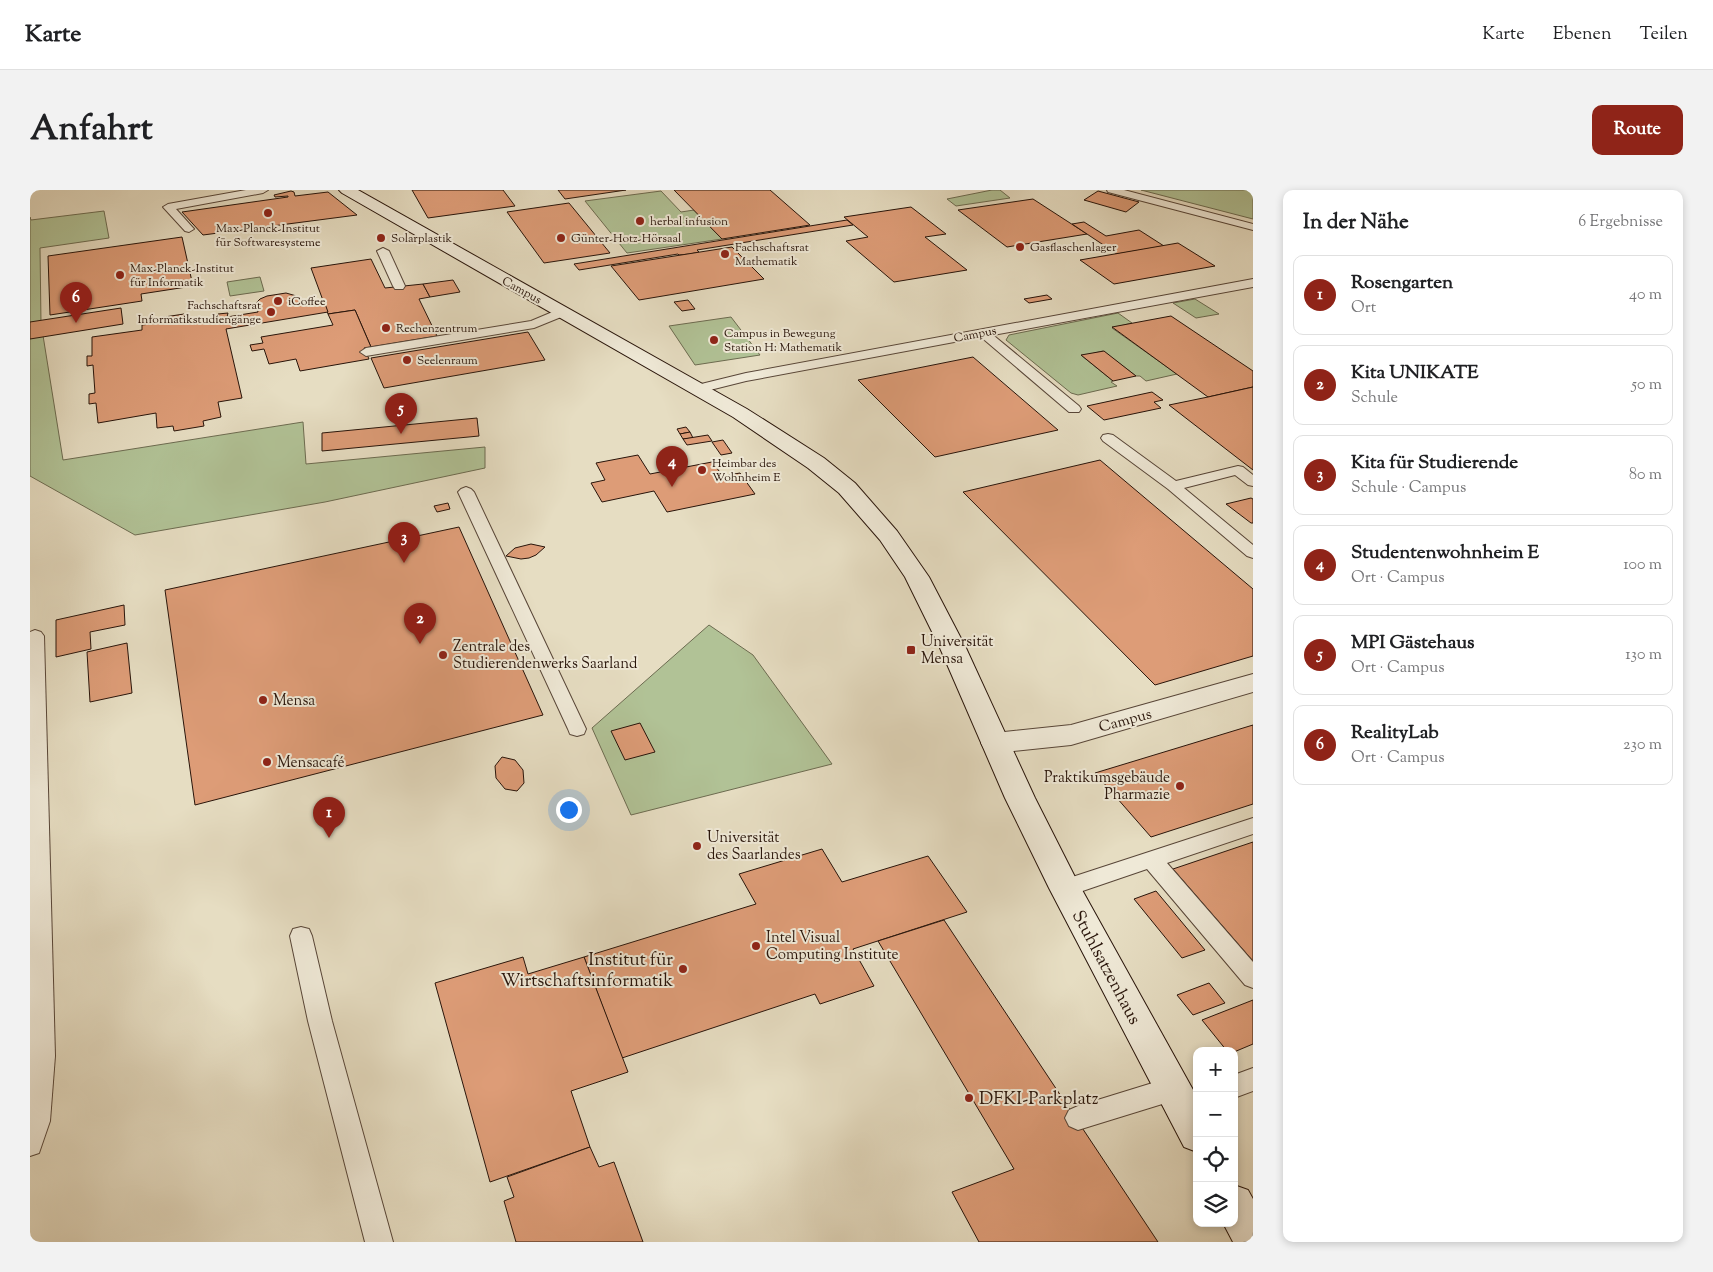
<!DOCTYPE html>
<html lang="de">
<head>
<meta charset="utf-8">
<style>
  :root { --surface:#fff; --page:#f2f2f2; --text:#202124; --muted:#757577; --line:#e0e0e0; --accent:#8f2418 }
  body { margin:0; font-family:"Sorts Mill Goudy",serif; background:var(--page); color:var(--text) }
  .controls { position:absolute; right:15px; bottom:15px; display:grid; overflow:hidden; border-radius:10px; box-shadow:0 2px 8px #0003 }
  .controls button { width:45px; height:45px; display:grid; place-items:center; padding:0; border:0; border-bottom:1px solid var(--line); background:var(--surface); color:var(--text); font:25px sans-serif }
  .you { position:absolute; left:538px; top:619px; width:18px; height:18px; margin:-12px; border:4px solid #fff; border-radius:50%; background:#1a73e8; box-shadow:0 0 0 8px #1a73e833 }
  .badge { display:grid; place-items:center; width:32px; height:32px; border-radius:50%; background:var(--accent); color:#fff; font-size:16px; font-weight:700 }
  .pin { position:absolute; translate:-50% -41px; filter:drop-shadow(0 1px 2px #0008) }
  .pin::after { content:''; position:absolute; top:26px; width:18px; height:15px; background:inherit; clip-path:polygon(0 0,100% 0,50% 100%) }
  .list { margin:0; padding:0; list-style:none }
  h2 { display:flex; justify-content:space-between; align-items:center; height:65px; margin:0; padding:0 20px; font-size:21px }
  h2 small { font-size:16px; font-weight:400; color:var(--muted) }
  .list li { display:grid; grid-template-columns:32px 1fr auto; gap:15px; align-items:center; box-sizing:border-box; height:80px; margin:0 10px 10px; padding:0 10px; border:1px solid var(--line); border-radius:10px }
  .list b { display:block; font-size:19px; white-space:nowrap }
  .list p { margin:0; font-size:16px; white-space:nowrap; color:var(--muted) }
  .list em { font-size:16px; font-style:normal; color:var(--muted) }
  .icon { flex:none; width:28px; height:28px; fill:none; stroke:currentColor; stroke-width:2; stroke-linecap:round; stroke-linejoin:round }
  .map { position:relative; flex:none; width:1223px; height:1052px; overflow:hidden; border-radius:10px }
  header { display:flex; align-items:center; gap:30px; box-sizing:border-box; height:70px; padding:0 25px; background:var(--surface); border-bottom:1px solid var(--line) }
  header strong { font-size:24px }
  nav { display:flex; gap:28px; margin-inline-start:auto; font-size:18px }
  .intro { display:flex; align-items:center; justify-content:space-between; box-sizing:border-box; height:120px; padding:0 30px }
  h1 { margin:0; font-size:35px }
  .button { padding:12px 22px; border-radius:10px; background:var(--accent); color:#fff; font-size:18px; font-weight:700 }
  main { display:flex; gap:30px; padding:0 30px }
  aside { flex:1; background:var(--surface); border-radius:10px; box-shadow:0 2px 8px #0003 }
  .map>svg:first-child { display:block }
  .green { fill:#b1c296; stroke:#6c6b50 }
  .building { fill:#dd9c77; stroke:#28140a }
  .lines { fill:none; stroke-linecap:round; stroke-linejoin:round }
  .lane-casing { stroke:#584638; stroke-width:2 }
  .street-casing { stroke:#584638; stroke-width:2 }
  .secondary-casing { stroke:#28140a; stroke-width:2 }
  .lane { fill:#efe9d7; fill-rule:evenodd }
  .street { fill:#efe9d7; fill-rule:evenodd }
  .secondary { fill:#efe9d7; fill-rule:evenodd }
  .poi-dot { fill:#8f2418; stroke:#efe9d7; stroke-width:2 }
  .labels { text-anchor:middle; stroke-width:4; stroke-linejoin:round; paint-order:stroke }
  .far-poi-label { font-size:12px; fill:#28140a; stroke:#efe9d7; text-anchor:start }
  .far-street-label { font-size:12px; fill:#28140a; stroke:#efe9d7 }
  .poi-label { font-size:15px; fill:#28140a; stroke:#efe9d7; text-anchor:start }
  .street-label { font-size:15px; fill:#28140a; stroke:#efe9d7 }
  .near-poi-label { font-size:18px; fill:#28140a; stroke:#efe9d7; text-anchor:end }
  .near-street-label { font-size:18px; fill:#28140a; stroke:#efe9d7 }
</style>
</head>
<body>
<header>
<strong>Karte</strong>
<nav><a>Karte</a><a>Ebenen</a><a>Teilen</a></nav>
</header>
<div class="intro"><h1>Anfahrt</h1><a class="button">Route</a></div>
<main>
<div class="map">
<svg width="1223" height="1052" viewBox="0 0 1223 1052">
  <rect width="100%" height="100%" fill="#e6ddc2"/>
  <filter id="stains"><feTurbulence type="fractalNoise" baseFrequency=".004" numOctaves="4"/><feColorMatrix values="0 0 0 0 .2 0 0 0 0 .09 0 0 0 0 .02 0 0 0 .5 -.17"/></filter>
  <radialGradient id="worn" r=".72"><stop offset=".6" stop-color="#630" stop-opacity="0"/><stop offset="1" stop-color="#630" stop-opacity=".3"/></radialGradient>
  <g class="green">
    <path d="M962,0H970L980,8L926,16L917,9Z"/>
    <path d="M1111,0H1223V29Z"/>
    <path d="M631,1L651,22L664,20L692,49L597,63L555,11Z"/>
    <path d="M74,21L79,48L10,58L11,133L33,270L273,232L276,274L455,257V278L295,312L105,345L0,286V27L1,30Z"/>
    <path d="M230,87L234,101L200,106L197,92Z"/>
    <path d="M1165,109L1189,124L1166,128L1143,113Z"/>
    <path d="M1088,123L1102,133L1082,138L1147,184L1116,191L1110,186H1106L1073,161L1052,166L1083,191L1081,192L1087,196L1048,205L1041,203L976,150L979,145Z"/>
    <path d="M701,127L730,165L665,175L639,136Z"/>
    <path d="M679,435L723,465L802,574L601,625L562,538Z"/>
  </g>
  <g class="building">
    <path d="M382,0H473L485,16L398,28Z"/>
    <path d="M528,0H596L535,9Z"/>
    <path d="M644,0H740L780,35L692,49Z"/>
    <path d="M261,1L264,2L265,6L298,2L327,25L173,45L152,22L258,7V6L245,7L244,5Z"/>
    <path d="M1068,1L1109,12L1096,22L1054,10Z"/>
    <path d="M1003,9L1057,44L977,57L928,20Z"/>
    <path d="M539,13L580,63L514,73L477,22Z"/>
    <path d="M881,17L916,44L895,47L937,80L864,92L816,51L838,47L814,27Z"/>
    <path d="M817,30L823,35L667,60L669,62L660,64L649,65L648,64L549,80L544,74Z"/>
    <path d="M1054,32L1076,46L1109,40L1134,56L1087,64L1042,34Z"/>
    <path d="M152,47L163,96L111,104L112,111L20,125L18,66Z"/>
    <path d="M1148,53L1185,76L1084,94L1050,70Z"/>
    <path d="M702,57L734,89L609,110L581,76Z"/>
    <path d="M341,69L355,98L393,94L400,107L389,109L407,146L341,157L325,120L298,124L281,78Z"/>
    <path d="M423,90L430,102L400,107L393,94Z"/>
    <path d="M256,103L270,107L272,115L294,111L298,122L196,139L212,208L188,212L191,227L173,231L174,236L144,241L143,236L127,238L126,223L68,233L66,213L59,214V204L65,203L63,175L57,176V166H62V147L112,140V135L129,133L128,128L154,124L155,129L170,127L171,131L187,128L188,124L198,123L197,127L228,122L226,113L230,109L237,106Z"/>
    <path d="M1017,105L1022,109L999,113L994,109Z"/>
    <path d="M658,110L665,119L652,121L644,112Z"/>
    <path d="M91,118L93,134L0,149V132Z"/>
    <path d="M325,120L341,157L334,158L339,169L270,181L266,169L239,174L234,159L222,161L220,155L233,153L231,147L303,135L298,124Z"/>
    <path d="M1141,126L1223,181V197L1178,207L1082,137Z"/>
    <path d="M498,142L515,170L354,198L341,168Z"/>
    <path d="M1074,161L1106,186L1083,191L1051,165Z"/>
    <path d="M943,167L1028,240L905,267L828,190Z"/>
    <path d="M1223,197V280L1139,215L1178,207Z"/>
    <path d="M1122,202L1133,210L1124,212L1131,218L1074,230L1057,216Z"/>
    <path d="M447,228L449,246L292,261V243Z"/>
    <path d="M656,237L660,242L650,244L647,239Z"/>
    <path d="M660,242L663,248L653,249L650,244Z"/>
    <path d="M678,245L682,251L657,255L653,249Z"/>
    <path d="M693,250L702,263L691,265L682,252Z"/>
    <path d="M608,265L620,284L682,272L693,286L710,283L725,304L637,322L624,301L572,312L561,293L575,290L566,273Z"/>
    <path d="M1070,270L1223,399V466L1125,495L933,302Z"/>
    <path d="M1221,308L1223,309V333H1221L1196,314Z"/>
    <path d="M418,313L420,319L407,322L404,316Z"/>
    <path d="M429,337L513,525L165,615L135,400Z"/>
    <path d="M501,354L515,357L506,365L499,368L491,369L476,366L485,358Z"/>
    <path d="M94,415L95,435L60,442L61,459L26,467V430Z"/>
    <path d="M97,453L102,503L60,512L57,462Z"/>
    <path d="M610,533L625,562L595,570L581,541Z"/>
    <path d="M1223,535V614L1121,647L1065,583Z"/>
    <path d="M472,567L485,570L493,580L494,593L487,601L475,599L466,588L465,576Z"/>
    <path d="M1223,652V771L1143,679Z"/>
    <path d="M792,659L812,692L898,666L937,722L823,759L844,796L790,814L785,804L592,868L554,767L726,714L709,684Z"/>
    <path d="M1126,701L1175,760L1152,768L1104,709Z"/>
    <path d="M914,730L1128,1052H949L922,1002L984,979L848,751Z"/>
    <path d="M493,767L498,784L554,767L598,882L541,901L560,957L460,992L405,793Z"/>
    <path d="M1179,793L1195,813L1163,825L1147,805Z"/>
    <path d="M1223,810V854L1204,862L1197,861L1172,830Z"/>
    <path d="M560,957L569,977L584,972L613,1052H486L474,1011L484,1007L477,987Z"/>
  </g>
  <g class="lines">
    <defs>
      <g id="lane">
        <path d="M216,0H238L233,3L146,19L164,39L159,42L155,41L133,17L138,14Z"/>
        <path d="M1077,0H1094L1223,34V40L1078,2Z"/>
        <path d="M353,58L359,61L375,96L373,99H365L363,96L347,61Z"/>
        <path d="M1223,89V97L963,145L1049,216L1051,219L1049,222H1039L951,147L716,191L668,203L661,199L663,196L716,183Z"/>
        <path d="M532,118L536,119L538,122L536,125L504,138L336,166L330,162L336,158L501,131Z"/>
        <path d="M1078,244L1083,245L1146,291L1208,276L1213,277L1223,285V296L1218,295L1205,285L1154,298L1223,355V368L1217,366L1138,299L1073,251L1071,248L1073,245Z"/>
        <path d="M436,297L441,299L444,302L556,539L554,544L547,546L540,544L538,539L428,302L431,299Z"/>
        <path d="M5,440L11,442L14,446L25,866L20,931L9,963L0,966V442Z"/>
        <path d="M1223,628V644L1137,673L1223,772V798L1215,795L1117,679L1035,707L1027,704L1024,698L1027,692Z"/>
        <path d="M271,737L279,739L282,746L302,831L363,1052H335L278,831L260,746L263,739Z"/>
        <path d="M1223,878V901L1204,908V885Z"/>
        <path d="M1142,887L1151,891L1154,899L1151,907L1142,911L1048,940L1039,936L1035,928L1039,920L1048,916Z"/>
      </g>
      <path id="street" d="M1223,484V502L1041,555L965,563L955,560L951,553L955,546L965,543L1041,535Z"/>
      <g id="secondary">
        <path d="M309,0H328L717,219L794,268L825,293L867,341L899,387L936,458L1005,608L1046,689L1167,907V962L1154,957L1019,698L975,608L910,458L875,387L850,350L809,303L778,278L703,227L312,3Z"/>
        <path d="M1204,995L1218,1000L1223,1009V1052H1203L1193,1033H1204Z"/>
      </g>
    </defs>
    <use href="#lane" class="lane-casing"/>
    <use href="#street" class="street-casing"/>
    <use href="#secondary" class="secondary-casing"/>
    <use href="#lane" class="lane"/>
    <use href="#street" class="street"/>
    <use href="#secondary" class="secondary"/>
  </g>
  <g class="poi-dot">
    <circle cx="238" cy="23" r="5"/>
    <circle cx="610" cy="31" r="5"/>
    <circle cx="351" cy="48" r="5"/>
    <circle cx="531" cy="48" r="5"/>
    <circle cx="990" cy="57" r="5"/>
    <circle cx="695" cy="64" r="5"/>
    <circle cx="90" cy="85" r="5"/>
    <circle cx="248" cy="111" r="5"/>
    <circle cx="241" cy="122" r="5"/>
    <circle cx="356" cy="138" r="5"/>
    <circle cx="684" cy="150" r="5"/>
    <circle cx="377" cy="170" r="5"/>
    <circle cx="672" cy="280" r="5"/>
    <rect x="876" y="455" width="10" height="10" rx="2.5"/>
    <circle cx="413" cy="465" r="5"/>
    <circle cx="233" cy="510" r="5"/>
    <circle cx="237" cy="572" r="5"/>
    <circle cx="1150" cy="596" r="5"/>
    <circle cx="667" cy="656" r="5"/>
    <circle cx="726" cy="756" r="5"/>
    <circle cx="653" cy="779" r="5"/>
    <circle cx="939" cy="908" r="5"/>
  </g>
  <g class="labels">
    <g class="far-poi-label">
      <text x="620" y="35">herbal infusion</text>
      <text x="238" y="42" text-anchor="middle">Max-Planck-Institut<tspan x="238" dy="14">für Softwaresysteme</tspan></text>
      <text x="361" y="52">Solarplastik</text>
      <text x="541" y="52">Günter-Hotz-Hörsaal</text>
      <text x="705" y="61">Fachschaftsrat<tspan x="705" dy="14">Mathematik</tspan></text>
      <text x="1000" y="61">Gasflaschenlager</text>
      <text x="100" y="82">Max-Planck-Institut<tspan x="100" dy="14">für Informatik</tspan></text>
      <text x="258" y="115">iCoffee</text>
      <text x="231" y="119" text-anchor="end">Fachschaftsrat<tspan x="231" dy="14">Informatikstudiengänge</tspan></text>
      <text x="366" y="142">Rechenzentrum</text>
      <text x="694" y="147">Campus in Bewegung<tspan x="694" dy="14">Station H: Mathematik</tspan></text>
      <text x="387" y="174">Seelenraum</text>
      <text x="682" y="277">Heimbar des<tspan x="682" dy="14">Wohnheim E</tspan></text>
    </g>
    <g class="far-street-label">
      <text transform="translate(492 100) rotate(29)" y="4">Campus</text>
      <text transform="translate(945 144) rotate(-11)" y="4">Campus</text>
    </g>
    <g class="poi-label">
      <text x="891" y="456">Universität<tspan x="891" dy="17">Mensa</tspan></text>
      <text x="423" y="461">Zentrale des<tspan x="423" dy="17">Studierendenwerks Saarland</tspan></text>
      <text x="243" y="515">Mensa</text>
      <text x="247" y="577">Mensacafé</text>
      <text x="1140" y="592" text-anchor="end">Praktikumsgebäude<tspan x="1140" dy="17">Pharmazie</tspan></text>
      <text x="677" y="652">Universität<tspan x="677" dy="17">des Saarlandes</tspan></text>
      <text x="736" y="752">Intel Visual<tspan x="736" dy="17">Computing Institute</tspan></text>
    </g>
    <g class="street-label">
      <text transform="translate(1095 530) rotate(-15)" y="5">Campus</text>
    </g>
    <g class="near-poi-label">
      <text x="643" y="775">Institut für<tspan x="643" dy="21">Wirtschaftsinformatik</tspan></text>
      <text x="949" y="914" text-anchor="start">DFKI-Parkplatz</text>
    </g>
    <g class="near-street-label">
      <text transform="translate(1077 777) rotate(62)" y="6">Stuhlsatzenhaus</text>
    </g>
  </g>
  <rect width="100%" height="100%" filter="url(#stains)"/>
  <rect width="100%" height="100%" fill="url(#worn)"/>
</svg>
<div class="controls">
<button>+</button>
<button>−</button>
<button><svg class="icon" aria-label="locate" viewBox="0 0 24 24"><circle cx="12" cy="12" r="6"/><path d="M12 2v4M12 18v4M2 12h4M18 12h4"/></svg></button>
<button><svg class="icon" aria-label="layers" viewBox="0 0 24 24"><path d="M12 4l9 5-9 5-9-5zM3 14l9 5 9-5"/></svg></button>
</div>
<div class="you"></div>
<div class="pin badge" style="left:299px;top:648px">1</div>
<div class="pin badge" style="left:390px;top:454px">2</div>
<div class="pin badge" style="left:374px;top:373px">3</div>
<div class="pin badge" style="left:642px;top:297px">4</div>
<div class="pin badge" style="left:371px;top:244px">5</div>
<div class="pin badge" style="left:46px;top:133px">6</div>
</div>
<aside>
<h2>In der Nähe<small>6 Ergebnisse</small></h2>
<ul class="list">
<li><span class="badge">1</span><div><b>Rosengarten</b><p>Ort</p></div><em>40 m</em></li>
<li><span class="badge">2</span><div><b>Kita UNIKATE</b><p>Schule</p></div><em>50 m</em></li>
<li><span class="badge">3</span><div><b>Kita für Studierende</b><p>Schule · Campus</p></div><em>80 m</em></li>
<li><span class="badge">4</span><div><b>Studentenwohnheim E</b><p>Ort · Campus</p></div><em>100 m</em></li>
<li><span class="badge">5</span><div><b>MPI Gästehaus</b><p>Ort · Campus</p></div><em>130 m</em></li>
<li><span class="badge">6</span><div><b>RealityLab</b><p>Ort · Campus</p></div><em>230 m</em></li>
</ul>
</aside>
</main>
</body>
</html>
